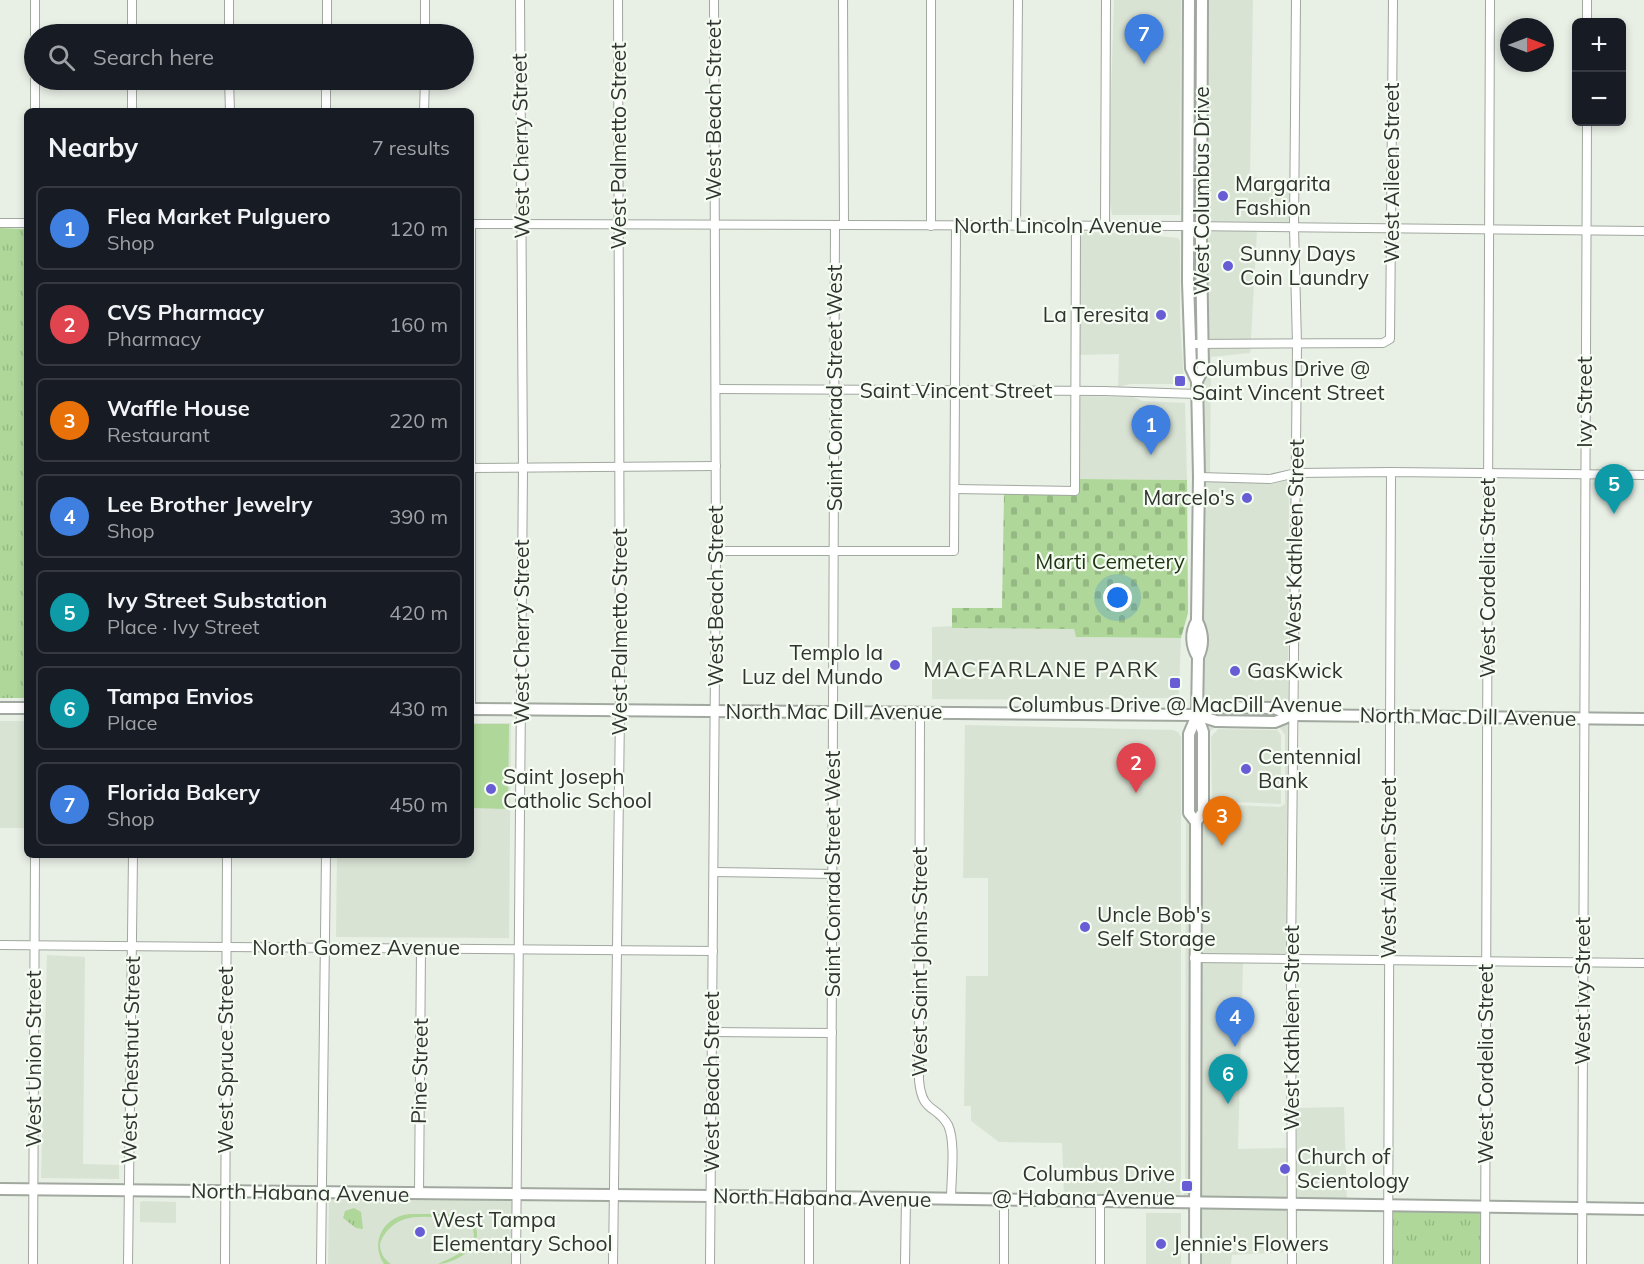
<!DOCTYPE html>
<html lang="en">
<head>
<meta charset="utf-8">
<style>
  :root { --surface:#171b24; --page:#20242c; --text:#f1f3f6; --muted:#9ea1a6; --line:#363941; --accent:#2563eb }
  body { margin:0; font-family:Mulish,sans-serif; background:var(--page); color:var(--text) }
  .controls { position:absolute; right:18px; top:18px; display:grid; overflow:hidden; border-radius:9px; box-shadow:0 3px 9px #0003 }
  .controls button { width:54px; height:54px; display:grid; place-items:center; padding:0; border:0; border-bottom:2px solid var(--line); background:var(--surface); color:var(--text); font:30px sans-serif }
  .compass { position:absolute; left:1500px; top:18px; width:54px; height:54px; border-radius:50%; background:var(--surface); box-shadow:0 3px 9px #0003; rotate:90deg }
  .you { position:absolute; left:1118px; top:598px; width:21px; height:21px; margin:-15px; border:4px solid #fff; border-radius:50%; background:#1a73e8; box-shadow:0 0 0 9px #1a73e833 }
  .badge { display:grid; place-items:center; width:39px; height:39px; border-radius:50%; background:var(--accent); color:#fff; font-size:20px; font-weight:700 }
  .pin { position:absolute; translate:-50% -50px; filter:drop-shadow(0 2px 3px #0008) }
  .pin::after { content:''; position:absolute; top:32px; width:21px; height:18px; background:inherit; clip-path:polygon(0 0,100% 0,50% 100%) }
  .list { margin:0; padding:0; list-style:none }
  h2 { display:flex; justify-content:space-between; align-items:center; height:78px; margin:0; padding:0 24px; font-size:26px }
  h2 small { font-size:20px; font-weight:400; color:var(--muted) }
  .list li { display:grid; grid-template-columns:39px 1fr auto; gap:18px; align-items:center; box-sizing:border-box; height:84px; margin:0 12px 12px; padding:0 12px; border:2px solid var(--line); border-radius:9px }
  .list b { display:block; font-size:22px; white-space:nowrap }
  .list p { margin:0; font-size:20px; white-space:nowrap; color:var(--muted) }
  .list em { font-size:20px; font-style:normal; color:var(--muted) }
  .icon { flex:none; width:33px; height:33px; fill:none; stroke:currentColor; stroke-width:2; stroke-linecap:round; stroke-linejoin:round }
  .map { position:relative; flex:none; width:1644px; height:1264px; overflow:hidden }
  .search { position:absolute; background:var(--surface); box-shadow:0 3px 9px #0003; left:24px; top:24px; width:450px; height:66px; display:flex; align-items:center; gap:15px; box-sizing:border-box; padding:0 21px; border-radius:33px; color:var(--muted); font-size:22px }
  .panel { position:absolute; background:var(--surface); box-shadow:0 3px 9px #0003; left:24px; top:108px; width:450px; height:750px; border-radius:9px }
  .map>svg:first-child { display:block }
  .built { fill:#d9e3d4 }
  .cemetery { fill:url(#cemetery-stones) }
  .park { fill:url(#park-tufts) }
  .pitch { fill:#aed799 }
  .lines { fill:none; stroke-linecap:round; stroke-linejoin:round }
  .minor-casing { stroke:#a1a89f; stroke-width:10 }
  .tertiary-casing { stroke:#a1a89f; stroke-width:14 }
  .secondary-casing { stroke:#a1a89f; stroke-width:14 }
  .minor { stroke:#fff; stroke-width:8 }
  .tertiary { stroke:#fff; stroke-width:10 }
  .secondary { stroke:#fff; stroke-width:10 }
  .poi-dot { fill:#695dd6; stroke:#f5fcf2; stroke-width:2 }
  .labels { text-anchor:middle; stroke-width:4.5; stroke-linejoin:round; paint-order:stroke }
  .street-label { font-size:21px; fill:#30332f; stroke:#f5fcf2 }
  .poi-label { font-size:21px; fill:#30332f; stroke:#f5fcf2; text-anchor:start }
  .park-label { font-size:21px; fill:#1f3412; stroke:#f5fcf2 }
  .neighbourhood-label { font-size:22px; letter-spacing:1.5px; fill:#2f342d; stroke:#f5fcf2 }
</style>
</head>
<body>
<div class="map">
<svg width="1644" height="1264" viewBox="0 0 1644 1264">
  <defs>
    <pattern id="cemetery-stones" width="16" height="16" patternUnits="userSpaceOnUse" patternTransform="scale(1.5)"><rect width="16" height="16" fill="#aed799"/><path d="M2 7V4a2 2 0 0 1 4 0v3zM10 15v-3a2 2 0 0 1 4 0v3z" fill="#96b984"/></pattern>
    <pattern id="park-tufts" width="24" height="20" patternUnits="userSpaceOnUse" patternTransform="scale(1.5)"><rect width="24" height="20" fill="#aed799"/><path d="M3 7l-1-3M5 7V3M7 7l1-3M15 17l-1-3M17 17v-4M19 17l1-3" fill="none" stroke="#96b984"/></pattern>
  </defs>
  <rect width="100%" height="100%" fill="#e8efe5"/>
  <g class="built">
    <path d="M1114,0H1181L1180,215H1112L1108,188Z"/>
    <path d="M1200,0H1253L1250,177L1290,179V223L1199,222Z"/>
    <path d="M1199,230L1257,231L1251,339H1200Z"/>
    <path d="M1083,232L1128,233L1178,238L1180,241V320L1184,384H1130L1118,387L1119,354L1078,355L1079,242Z"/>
    <path d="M1201,347H1251L1250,353L1211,357L1210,473H1203Z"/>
    <path d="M1082,396L1133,397L1143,401L1185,403L1187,480L1079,479L1078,399Z"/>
    <path d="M1289,479L1288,709L1202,708V660L1206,649L1207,631L1202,619L1203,481L1270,483Z"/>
    <path d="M952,626L953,628L1074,629L1077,637L1181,638L1179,693L1173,698H1117L1091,700L932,699V627Z"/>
    <rect x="0" y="721" width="27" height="107"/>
    <path d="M1288,721L1287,955L1199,954L1200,825L1208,801L1211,804L1280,807L1285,804V735L1280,728L1218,726L1211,730L1208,736L1204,722Z"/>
    <path d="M471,723H511L509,938L336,937L337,855H471Z"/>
    <path d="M965,725L1173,730L1178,732L1181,737V1192L1179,1196L1064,1195L1062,1143L999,1142L971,1121V1106H964L966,976H988V878H963Z"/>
    <path d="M1218,729L1277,730L1281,735V804L1212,801L1211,737Z"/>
    <path d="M1186,816L1191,824V1199H1181L1185,1192Z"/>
    <path d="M47,955L85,957L83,1164L119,1165V1179L41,1178Z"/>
    <path d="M1199,962L1243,963L1238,1149L1288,1148V1200L1200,1199Z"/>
    <path d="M1344,1107L1347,1201H1297V1108Z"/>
    <path d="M329,1198L512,1199L511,1264H328Z"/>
    <path d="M142,1201L176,1202V1223L140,1222V1203Z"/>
    <path d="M1200,1207L1288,1209L1287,1252L1232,1255L1231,1264H1199Z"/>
    <rect x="1146" y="1213" width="35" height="51"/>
  </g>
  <path class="cemetery" d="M1079,479L1187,480L1188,613L1181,638L1076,637L1074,629L952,628V608H1002L1004,494H1078Z"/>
  <g class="park">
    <path d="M0,228L27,229V698H0Z"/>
    <path d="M354,1208L361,1212L363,1229L356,1228L343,1218L345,1211Z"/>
    <path d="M1392,1210L1481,1211V1264H1392Z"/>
  </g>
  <g class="pitch">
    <path d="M471,724H509L508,809L471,808Z"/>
    <path d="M411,1214C423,1214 457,1213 467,1217C471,1219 475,1223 476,1228C483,1247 454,1264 438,1264C450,1258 479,1248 473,1230C471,1223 466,1220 459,1219C434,1218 404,1210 387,1231C384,1235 381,1239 380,1244C380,1252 384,1260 391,1264H384C369,1241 385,1215 411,1214Z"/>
  </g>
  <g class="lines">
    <defs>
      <g id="minor">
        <path d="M35,0V34"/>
        <path d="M229,0V34"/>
        <path d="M843,0L844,225"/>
        <path d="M931,0V226"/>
        <path d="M1587,22V0"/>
        <path d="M132,34V0"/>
        <path d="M327,34V0"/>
        <path d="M425,34V0"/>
        <path d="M35,80V111"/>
        <path d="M132,80V111"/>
        <path d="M229,80L230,111"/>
        <path d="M326,111V80"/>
        <path d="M424,111L425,80"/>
        <path d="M0,223H27"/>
        <path d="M471,224L1188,226L1644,231"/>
        <path d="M471,224V709"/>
        <path d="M1016,226L1018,0"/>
        <path d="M1105,226L1106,0"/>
        <path d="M1190,344L1383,343L1390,339L1393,0"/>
        <path d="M716,389L1104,391L1197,394"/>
        <path d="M471,468L716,466"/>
        <path d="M1199,477L1270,479L1296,473L1391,472L1644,475"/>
        <path d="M955,489L1075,491L1076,226"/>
        <path d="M716,551H954L956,226"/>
        <path d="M920,712L919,1080C922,1114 936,1104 948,1125C956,1142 951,1180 951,1199"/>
        <path d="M714,872L832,874"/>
        <path d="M0,945L713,951"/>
        <path d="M1194,958L1644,963"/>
        <path d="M713,1032L832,1033"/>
        <path d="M419,1194L421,948"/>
        <path d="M831,1198L835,225"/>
        <path d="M33,1264L35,855"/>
        <path d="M128,1264L133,855"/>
        <path d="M225,1264L227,855"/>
        <path d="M321,1264L326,855"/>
        <path d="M516,1264L523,468L520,0"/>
        <path d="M613,1264L620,711L618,0"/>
        <path d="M710,1264L716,551L714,0"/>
        <path d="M809,1264V1198"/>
        <path d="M905,1264L906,1198"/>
        <path d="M1004,1264V1200"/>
        <path d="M1100,1264V1201"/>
        <path d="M1292,1264L1291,959L1297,344L1294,227L1296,0"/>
        <path d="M1388,1264L1391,472"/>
        <path d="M1485,1264L1490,0"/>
        <path d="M1582,1264L1587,122"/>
      </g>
      <g id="tertiary">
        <path d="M0,708H27"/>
        <path d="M471,709L1197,715L1216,721L1275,722L1292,715"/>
        <path d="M1197,715L1215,707L1274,708L1292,715L1644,719"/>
        <path d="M0,1189L906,1198L1644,1209"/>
      </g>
      <g id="secondary">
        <path d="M1189,0L1188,282L1191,368L1197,381L1199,477L1197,621C1203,633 1204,645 1198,657L1197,715L1203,732V812L1196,822"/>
        <path d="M1197,381L1203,369L1201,250L1202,0"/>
        <path d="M1197,621C1190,632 1191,646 1198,657"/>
        <path d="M1195,1264L1196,822L1189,813V734L1197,715"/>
      </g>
    </defs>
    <use href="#minor" class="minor-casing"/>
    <use href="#tertiary" class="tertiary-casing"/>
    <use href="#secondary" class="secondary-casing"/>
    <use href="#minor" class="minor"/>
    <use href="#tertiary" class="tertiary"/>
    <use href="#secondary" class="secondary"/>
  </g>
  <g class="poi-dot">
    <circle cx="1223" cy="196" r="6"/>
    <circle cx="1228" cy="266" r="6"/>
    <circle cx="1161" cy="315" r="6"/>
    <rect x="1174" y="375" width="12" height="12" rx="3"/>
    <circle cx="1247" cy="498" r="6"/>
    <circle cx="895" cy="665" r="6"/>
    <circle cx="1235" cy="671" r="6"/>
    <rect x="1169" y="677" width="12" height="12" rx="3"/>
    <circle cx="1246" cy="769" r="6"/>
    <circle cx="491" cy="789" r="6"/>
    <circle cx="1085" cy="927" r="6"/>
    <circle cx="1285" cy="1169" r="6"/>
    <rect x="1181" y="1180" width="12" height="12" rx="3"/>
    <circle cx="420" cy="1232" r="6"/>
    <circle cx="1161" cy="1244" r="6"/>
  </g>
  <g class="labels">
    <g class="street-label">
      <text transform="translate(714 110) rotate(-90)" y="7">West Beach Street</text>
      <text transform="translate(521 146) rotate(-91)" y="7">West Cherry Street</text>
      <text transform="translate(619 146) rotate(-90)" y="7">West Palmetto Street</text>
      <text transform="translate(1392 173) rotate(-90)" y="7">West Aileen Street</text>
      <text transform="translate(1202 191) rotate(-90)" y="7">West Columbus Drive</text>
      <text x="1058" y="233">North Lincoln Avenue</text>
      <text transform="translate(835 388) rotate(-90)" y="7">Saint Conrad Street West</text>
      <text x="956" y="398">Saint Vincent Street</text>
      <text transform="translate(1585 402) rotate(-90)" y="7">Ivy Street</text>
      <text transform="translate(1295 542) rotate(-89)" y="7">West Kathleen Street</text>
      <text transform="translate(1488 578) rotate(-90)" y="7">West Cordelia Street</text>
      <text transform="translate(716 596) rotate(-90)" y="7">West Beach Street</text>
      <text transform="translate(522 632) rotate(-90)" y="7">West Cherry Street</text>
      <text transform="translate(620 632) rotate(-90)" y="7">West Palmetto Street</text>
      <text x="834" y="719">North Mac Dill Avenue</text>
      <text transform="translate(1468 717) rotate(1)" y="7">North Mac Dill Avenue</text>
      <text transform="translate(1389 868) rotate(-90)" y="7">West Aileen Street</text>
      <text transform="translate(833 874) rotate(-90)" y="7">Saint Conrad Street West</text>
      <text x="356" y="955">North Gomez Avenue</text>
      <text transform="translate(920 962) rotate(-90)" y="7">West Saint Johns Street</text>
      <text transform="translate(1583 991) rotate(-90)" y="7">West Ivy Street</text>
      <text transform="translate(1292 1028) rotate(-90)" y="7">West Kathleen Street</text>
      <text transform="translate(34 1059) rotate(-90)" y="7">West Union Street</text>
      <text transform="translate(131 1060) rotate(-89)" y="7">West Chestnut Street</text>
      <text transform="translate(226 1060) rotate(-90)" y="7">West Spruce Street</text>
      <text transform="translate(1486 1064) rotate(-90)" y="7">West Cordelia Street</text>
      <text transform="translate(420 1071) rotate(-89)" y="7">Pine Street</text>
      <text transform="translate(712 1082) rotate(-90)" y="7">West Beach Street</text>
      <text transform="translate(300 1193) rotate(1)" y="7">North Habana Avenue</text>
      <text transform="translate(822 1198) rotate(1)" y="7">North Habana Avenue</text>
    </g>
    <g class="poi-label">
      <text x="1235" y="191">Margarita<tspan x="1235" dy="24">Fashion</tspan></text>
      <text x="1240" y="261">Sunny Days<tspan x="1240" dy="24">Coin Laundry</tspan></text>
      <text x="1149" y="322" text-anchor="end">La Teresita</text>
      <text x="1192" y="376">Columbus Drive @<tspan x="1192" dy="24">Saint Vincent Street</tspan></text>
      <text x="1235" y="505" text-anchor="end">Marcelo's</text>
      <text x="883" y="660" text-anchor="end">Templo la<tspan x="883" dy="24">Luz del Mundo</tspan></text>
      <text x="1247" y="678">GasKwick</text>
      <text x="1175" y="712" text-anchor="middle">Columbus Drive @ MacDill Avenue</text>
      <text x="1258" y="764">Centennial<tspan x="1258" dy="24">Bank</tspan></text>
      <text x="503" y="784">Saint Joseph<tspan x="503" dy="24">Catholic School</tspan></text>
      <text x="1097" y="922">Uncle Bob's<tspan x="1097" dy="24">Self Storage</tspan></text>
      <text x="1297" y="1164">Church of<tspan x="1297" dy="24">Scientology</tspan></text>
      <text x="1175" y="1181" text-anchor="end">Columbus Drive<tspan x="1175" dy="24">@ Habana Avenue</tspan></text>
      <text x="432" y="1227">West Tampa<tspan x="432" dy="24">Elementary School</tspan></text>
      <text x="1173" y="1251">Jennie's Flowers</text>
    </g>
    <g class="park-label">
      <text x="1110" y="569">Marti Cemetery</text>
    </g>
    <g class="neighbourhood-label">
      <text x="1041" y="677">MACFARLANE PARK</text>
    </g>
  </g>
</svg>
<div class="controls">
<button>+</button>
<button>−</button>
</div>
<svg class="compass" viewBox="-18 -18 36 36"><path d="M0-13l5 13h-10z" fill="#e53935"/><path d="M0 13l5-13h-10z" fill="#9ea1a6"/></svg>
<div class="you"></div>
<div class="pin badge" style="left:1151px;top:455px;background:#3f7fe0">1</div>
<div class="pin badge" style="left:1136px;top:793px;background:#e0444e">2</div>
<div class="pin badge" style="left:1222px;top:846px;background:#e8710a">3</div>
<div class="pin badge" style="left:1235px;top:1047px;background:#3f7fe0">4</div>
<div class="pin badge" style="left:1614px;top:514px;background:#0f9aa8">5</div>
<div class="pin badge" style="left:1228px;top:1104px;background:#0f9aa8">6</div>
<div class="pin badge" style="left:1144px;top:64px;background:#3f7fe0">7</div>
<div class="search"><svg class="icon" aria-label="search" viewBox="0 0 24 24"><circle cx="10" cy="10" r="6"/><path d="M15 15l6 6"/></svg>Search here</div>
<section class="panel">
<h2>Nearby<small>7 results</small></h2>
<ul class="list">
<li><span class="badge" style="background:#3f7fe0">1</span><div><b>Flea Market Pulguero</b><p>Shop</p></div><em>120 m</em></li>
<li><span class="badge" style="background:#e0444e">2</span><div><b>CVS Pharmacy</b><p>Pharmacy</p></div><em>160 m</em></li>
<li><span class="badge" style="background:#e8710a">3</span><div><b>Waffle House</b><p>Restaurant</p></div><em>220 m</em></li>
<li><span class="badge" style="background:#3f7fe0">4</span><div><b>Lee Brother Jewelry</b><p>Shop</p></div><em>390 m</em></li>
<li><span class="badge" style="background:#0f9aa8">5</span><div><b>Ivy Street Substation</b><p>Place · Ivy Street</p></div><em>420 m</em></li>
<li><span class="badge" style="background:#0f9aa8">6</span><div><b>Tampa Envios</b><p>Place</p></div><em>430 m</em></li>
<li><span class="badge" style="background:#3f7fe0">7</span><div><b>Florida Bakery</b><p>Shop</p></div><em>450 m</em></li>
</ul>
</section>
</div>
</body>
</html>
